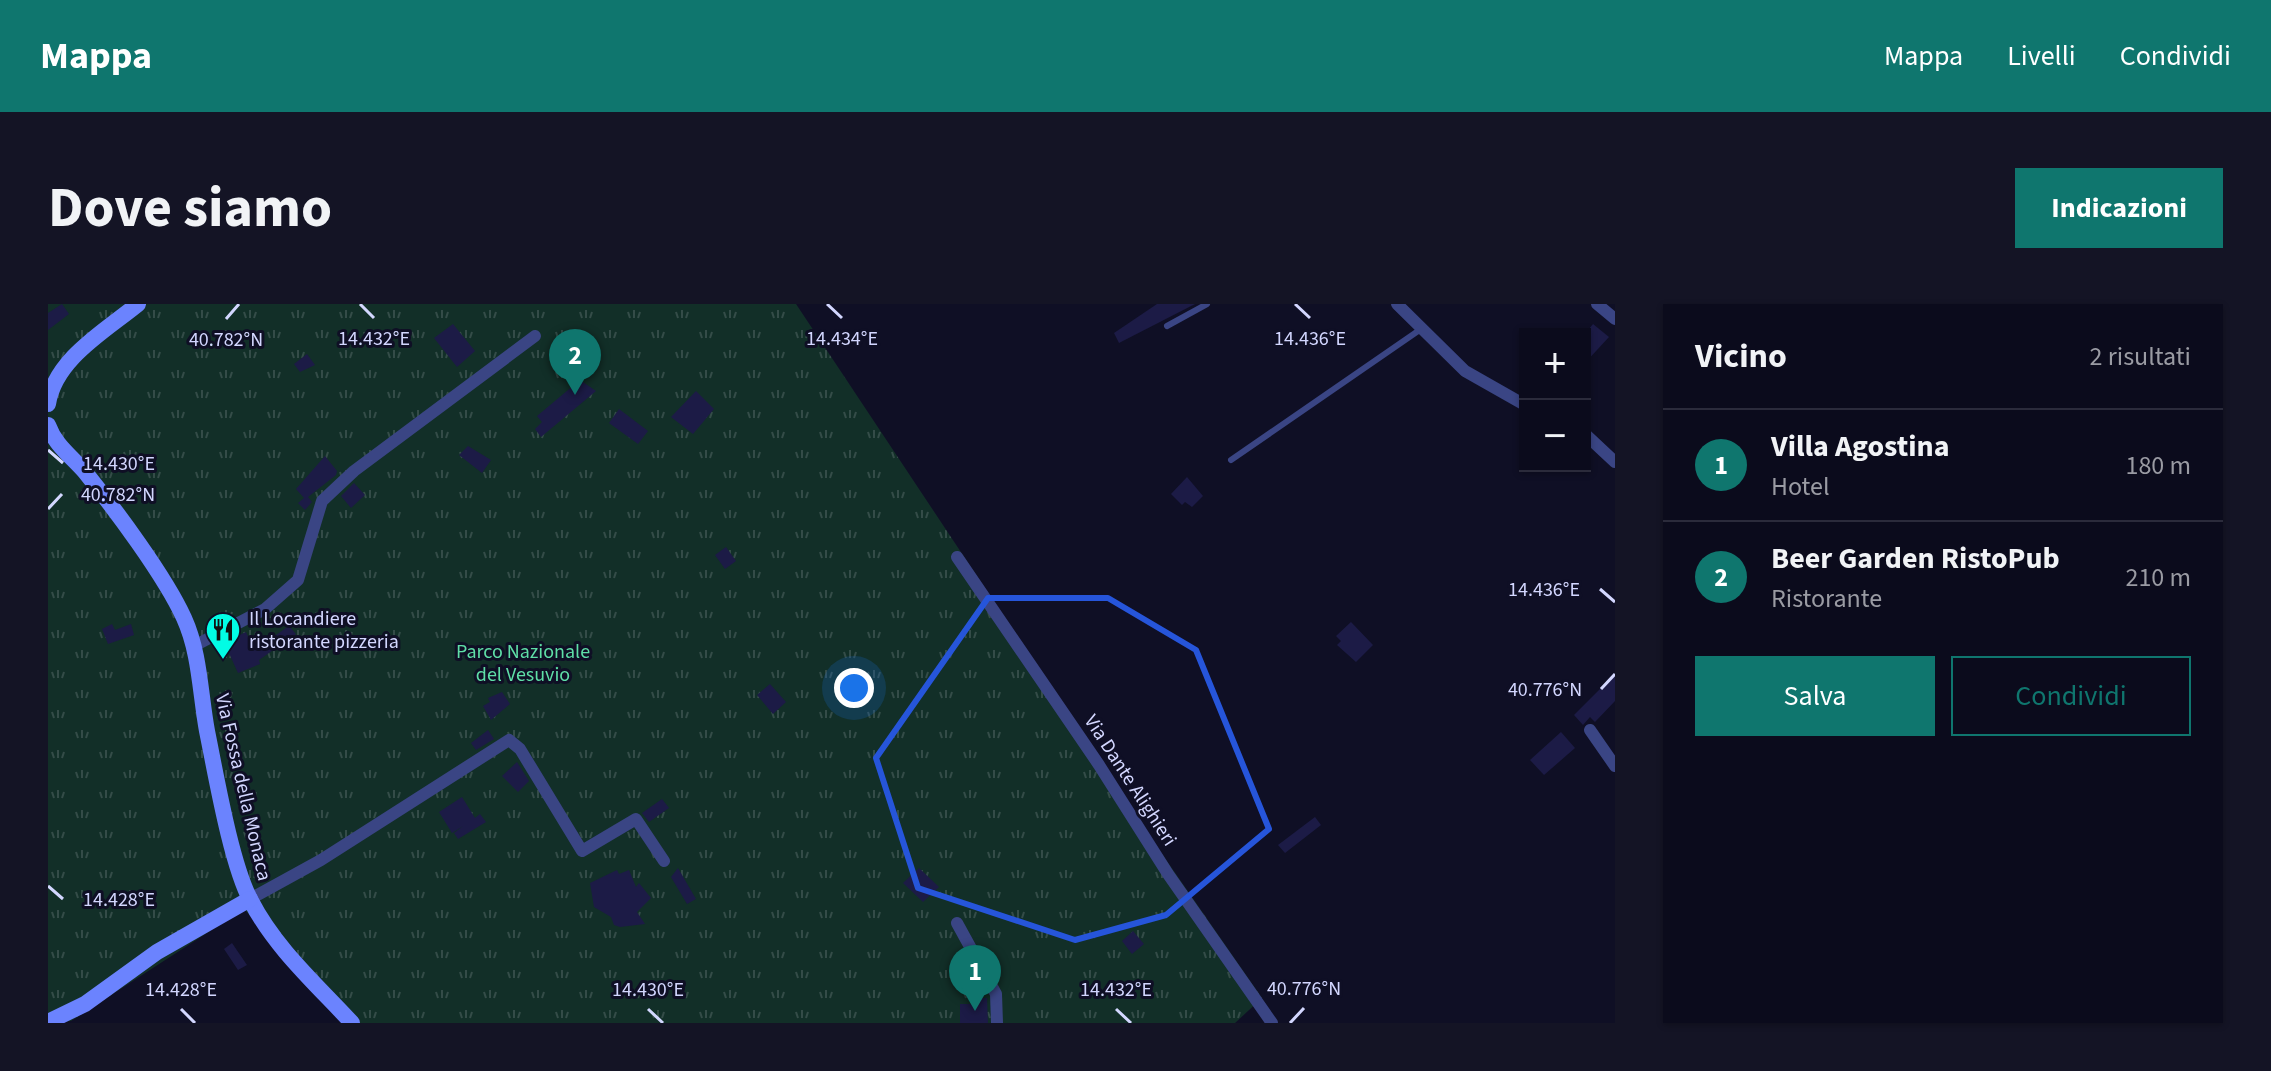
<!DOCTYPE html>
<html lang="it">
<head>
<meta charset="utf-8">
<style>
  :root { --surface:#0b0b1c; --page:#141425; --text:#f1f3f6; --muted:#9a9ba3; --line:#2b2b3b; --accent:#0f766e }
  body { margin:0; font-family:"Source Sans 3",sans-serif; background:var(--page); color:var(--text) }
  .controls { position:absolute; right:24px; top:24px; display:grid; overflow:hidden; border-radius:0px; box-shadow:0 2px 6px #0004 }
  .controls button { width:72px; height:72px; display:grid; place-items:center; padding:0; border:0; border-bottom:2px solid var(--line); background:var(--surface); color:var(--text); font:40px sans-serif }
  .you { position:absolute; left:806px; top:384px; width:28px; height:28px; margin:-20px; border:6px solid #fff; border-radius:50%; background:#1a73e8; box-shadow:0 0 0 12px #1a73e833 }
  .badge { display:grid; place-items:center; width:52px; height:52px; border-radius:50%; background:var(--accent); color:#fff; font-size:26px; font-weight:700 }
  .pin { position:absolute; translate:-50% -66px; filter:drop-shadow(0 2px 4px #0008) }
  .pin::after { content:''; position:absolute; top:42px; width:28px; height:24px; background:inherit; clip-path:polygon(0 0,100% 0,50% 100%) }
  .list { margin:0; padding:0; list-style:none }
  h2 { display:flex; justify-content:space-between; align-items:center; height:104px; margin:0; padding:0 32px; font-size:34px }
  h2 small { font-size:26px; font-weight:400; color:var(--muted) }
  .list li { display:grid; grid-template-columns:52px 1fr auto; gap:24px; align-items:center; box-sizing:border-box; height:112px; padding:0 32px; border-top:2px solid var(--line) }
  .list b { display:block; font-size:30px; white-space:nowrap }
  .list p { margin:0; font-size:26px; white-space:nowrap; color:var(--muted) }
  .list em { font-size:26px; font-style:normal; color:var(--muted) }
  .actions { display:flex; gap:16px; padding:24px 32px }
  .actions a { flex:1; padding:18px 0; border:2px solid var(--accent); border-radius:0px; text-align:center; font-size:28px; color:var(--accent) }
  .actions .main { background:var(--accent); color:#fff }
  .map { position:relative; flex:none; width:1567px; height:719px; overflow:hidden; border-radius:0px }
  header { display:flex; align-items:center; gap:48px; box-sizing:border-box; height:112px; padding:0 40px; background:var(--accent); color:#fff }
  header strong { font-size:38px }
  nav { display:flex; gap:44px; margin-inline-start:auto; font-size:28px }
  .intro { display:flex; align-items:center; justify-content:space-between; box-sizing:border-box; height:192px; padding:0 48px }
  h1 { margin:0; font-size:56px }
  .button { padding:20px 36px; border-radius:0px; background:var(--accent); color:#fff; font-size:28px; font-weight:700 }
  main { display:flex; gap:48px; padding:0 48px }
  aside { flex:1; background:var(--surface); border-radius:0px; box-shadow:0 2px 6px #0004 }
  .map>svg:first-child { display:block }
  .park { fill:url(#park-tufts) }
  .building { fill:#1c1b46 }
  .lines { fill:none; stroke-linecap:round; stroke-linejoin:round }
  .lane { stroke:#3a4584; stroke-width:6 }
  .street { stroke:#3a4584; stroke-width:12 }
  .secondary { stroke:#6b83fe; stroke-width:16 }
  .marked { fill:none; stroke:#2655da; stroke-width:6; stroke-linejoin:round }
  .ticks { fill:none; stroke:#d3d7ff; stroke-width:3 }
  .labels { text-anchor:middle; stroke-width:6; stroke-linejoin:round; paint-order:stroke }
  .poi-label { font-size:20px; fill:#d3d7ff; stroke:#0f0f25; text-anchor:start }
  .park-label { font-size:20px; fill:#5fdfa7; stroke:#0f0f25 }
  .street-label { font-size:20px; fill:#d3d7ff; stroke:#0f0f25 }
  .ticks-label { font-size:20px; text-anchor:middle; fill:#d3d7ff; stroke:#0f0f25; stroke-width:6; stroke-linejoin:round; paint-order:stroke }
</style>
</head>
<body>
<header>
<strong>Mappa</strong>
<nav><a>Mappa</a><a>Livelli</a><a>Condividi</a></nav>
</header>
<div class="intro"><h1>Dove siamo</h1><a class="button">Indicazioni</a></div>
<main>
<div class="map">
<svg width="1567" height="719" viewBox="0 0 1567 719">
  <defs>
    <pattern id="park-tufts" width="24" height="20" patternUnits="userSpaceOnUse" patternTransform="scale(2)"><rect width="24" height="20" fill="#122f28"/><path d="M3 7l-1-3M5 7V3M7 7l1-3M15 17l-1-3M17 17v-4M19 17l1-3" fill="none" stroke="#344c48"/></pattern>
  </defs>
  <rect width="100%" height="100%" fill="#0f0f25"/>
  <path class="park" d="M0,0H748L1105,537L1214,694L1187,719H299L196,605L23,717L0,719Z"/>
  <g class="building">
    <path d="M14,0L21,10L0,26V9Z"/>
    <path d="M1109,0H1147L1071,39L1066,29Z"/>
    <path d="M405,20L427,47L409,63L386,34Z"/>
    <path d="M1545,20L1561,33L1537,59V30Z"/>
    <path d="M259,50L267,61L252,68L246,60Z"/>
    <path d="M532,76L548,87L493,133L487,125L494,118L489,112Z"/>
    <path d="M648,87L666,105L645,130L623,113Z"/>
    <path d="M571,105L600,127L590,140L561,119Z"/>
    <path d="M420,142L443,156L434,169L411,151Z"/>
    <path d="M277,152L289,167L288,171L260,193L264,198L257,206L250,199L256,194L248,185Z"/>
    <path d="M1139,173L1155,192L1144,203L1137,198L1134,201L1123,190Z"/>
    <path d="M306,179L317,191L303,204L293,192Z"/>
    <path d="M678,243L688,257L677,265L667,251Z"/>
    <path d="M1303,318L1325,341L1308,358L1289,341L1293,337L1288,332Z"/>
    <path d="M64,320L67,326L83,320L86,331L60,340L54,325Z"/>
    <path d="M241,322L248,330L211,356L212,360L190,369L176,338L198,328L206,346Z"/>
    <path d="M1567,370V397L1547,418L1542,413L1535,421L1526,411Z"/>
    <path d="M722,380L738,398L725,410L709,391Z"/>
    <path d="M454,388L462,400L443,416L435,402L442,398L440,394Z"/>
    <path d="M440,426L446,435L428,446L423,439Z"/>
    <path d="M1513,428L1527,444L1496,471L1482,456Z"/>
    <path d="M469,458L481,477L470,488L454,472Z"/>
    <path d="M414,493L427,514L432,510L438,518L410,535L406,529L415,522L404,529L391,508Z"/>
    <path d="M614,495L621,504L601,518L594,509Z"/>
    <path d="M1267,513L1273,521L1237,549L1230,541Z"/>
    <path d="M630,564L648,595L639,600L623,573Z"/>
    <path d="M871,564L891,583L875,598L855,579Z"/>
    <path d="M569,566L571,570L581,566L588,583L591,579L603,594L589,608L597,620L572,623L566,621L563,613L546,603L542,579Z"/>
    <path d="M1085,627L1096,640L1084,650L1074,637Z"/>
    <path d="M184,639L199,661L190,666L176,645Z"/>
    <path d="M926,694H939L940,719H912V700H928Z"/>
  </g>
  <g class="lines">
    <g class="lane">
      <path d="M1119,22L1159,0"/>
      <path d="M1183,156L1373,25"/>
    </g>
    <g class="street">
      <path d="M1349,0L1417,67L1477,101"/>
      <path d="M1549,0L1567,15"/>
      <path d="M1537,130L1567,158"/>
      <path d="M909,253L1051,461L1120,570L1224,719"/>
      <path d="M146,342L217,305L250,276L274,197L306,167L487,32"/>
      <path d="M1542,426L1567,462"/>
      <path d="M202,595L273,556L461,436L472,445L534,547L588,515L616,557"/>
      <path d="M909,619L948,690L949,719"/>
    </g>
    <g class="secondary">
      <path d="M0,100C7,55 57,27 90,0"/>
      <path d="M0,121C7,141 23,152 37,168C66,204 117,272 136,314C152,349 152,389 159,427C168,471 183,560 203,597C227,644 269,681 304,719"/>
      <path d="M0,718L37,700L109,648L202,595"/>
    </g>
  </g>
  <path class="marked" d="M940,294H1060L1148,346L1221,525L1118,611L1027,636L870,584L828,454Z"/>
  <path class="ticks" d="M312,0L326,14M779,0L794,14M1247,0L1262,14M178,15L191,0M0,146L15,159M0,205L14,190M1552,285L1567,298M1553,385L1567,370M0,582L15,595M133,705L147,719M600,705L615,719M1068,705L1083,719M1242,719L1256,704"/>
  <defs>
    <symbol id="restaurant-pin" viewBox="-11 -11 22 30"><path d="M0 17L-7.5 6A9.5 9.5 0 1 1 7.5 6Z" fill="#02fce5" stroke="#0f0f25"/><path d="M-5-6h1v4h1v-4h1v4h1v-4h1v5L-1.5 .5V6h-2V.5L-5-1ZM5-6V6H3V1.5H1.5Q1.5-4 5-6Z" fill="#111"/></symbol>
  </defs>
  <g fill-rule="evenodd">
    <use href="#restaurant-pin" x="155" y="306" width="40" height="54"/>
  </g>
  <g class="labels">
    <g class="poi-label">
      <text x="201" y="321">Il Locandiere<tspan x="201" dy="23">ristorante pizzeria</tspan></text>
    </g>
    <g class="park-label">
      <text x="475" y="354">Parco Nazionale<tspan x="475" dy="23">del Vesuvio</tspan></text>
    </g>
    <g class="street-label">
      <text transform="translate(1083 476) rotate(57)" y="7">Via Dante Alighieri</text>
      <text transform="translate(196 483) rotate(77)" y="7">Via Fossa della Monaca</text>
    </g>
  </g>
  <g class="ticks-label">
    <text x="326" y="41">14.432°E</text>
    <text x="794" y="41">14.434°E</text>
    <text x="1262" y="41">14.436°E</text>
    <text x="178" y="42">40.782°N</text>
    <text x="71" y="166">14.430°E</text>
    <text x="70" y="197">40.782°N</text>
    <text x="1496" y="292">14.436°E</text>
    <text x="1497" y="392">40.776°N</text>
    <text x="71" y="602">14.428°E</text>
    <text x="1256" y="691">40.776°N</text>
    <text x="133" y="692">14.428°E</text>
    <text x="600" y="692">14.430°E</text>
    <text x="1068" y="692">14.432°E</text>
  </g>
</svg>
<div class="controls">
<button>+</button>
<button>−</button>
</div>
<div class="you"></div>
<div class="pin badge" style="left:927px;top:707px">1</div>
<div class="pin badge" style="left:527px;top:91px">2</div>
</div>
<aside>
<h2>Vicino<small>2 risultati</small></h2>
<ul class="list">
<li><span class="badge">1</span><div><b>Villa Agostina</b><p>Hotel</p></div><em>180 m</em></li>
<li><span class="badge">2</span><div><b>Beer Garden RistoPub</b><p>Ristorante</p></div><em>210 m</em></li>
</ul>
<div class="actions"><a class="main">Salva</a><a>Condividi</a></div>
</aside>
</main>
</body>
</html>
